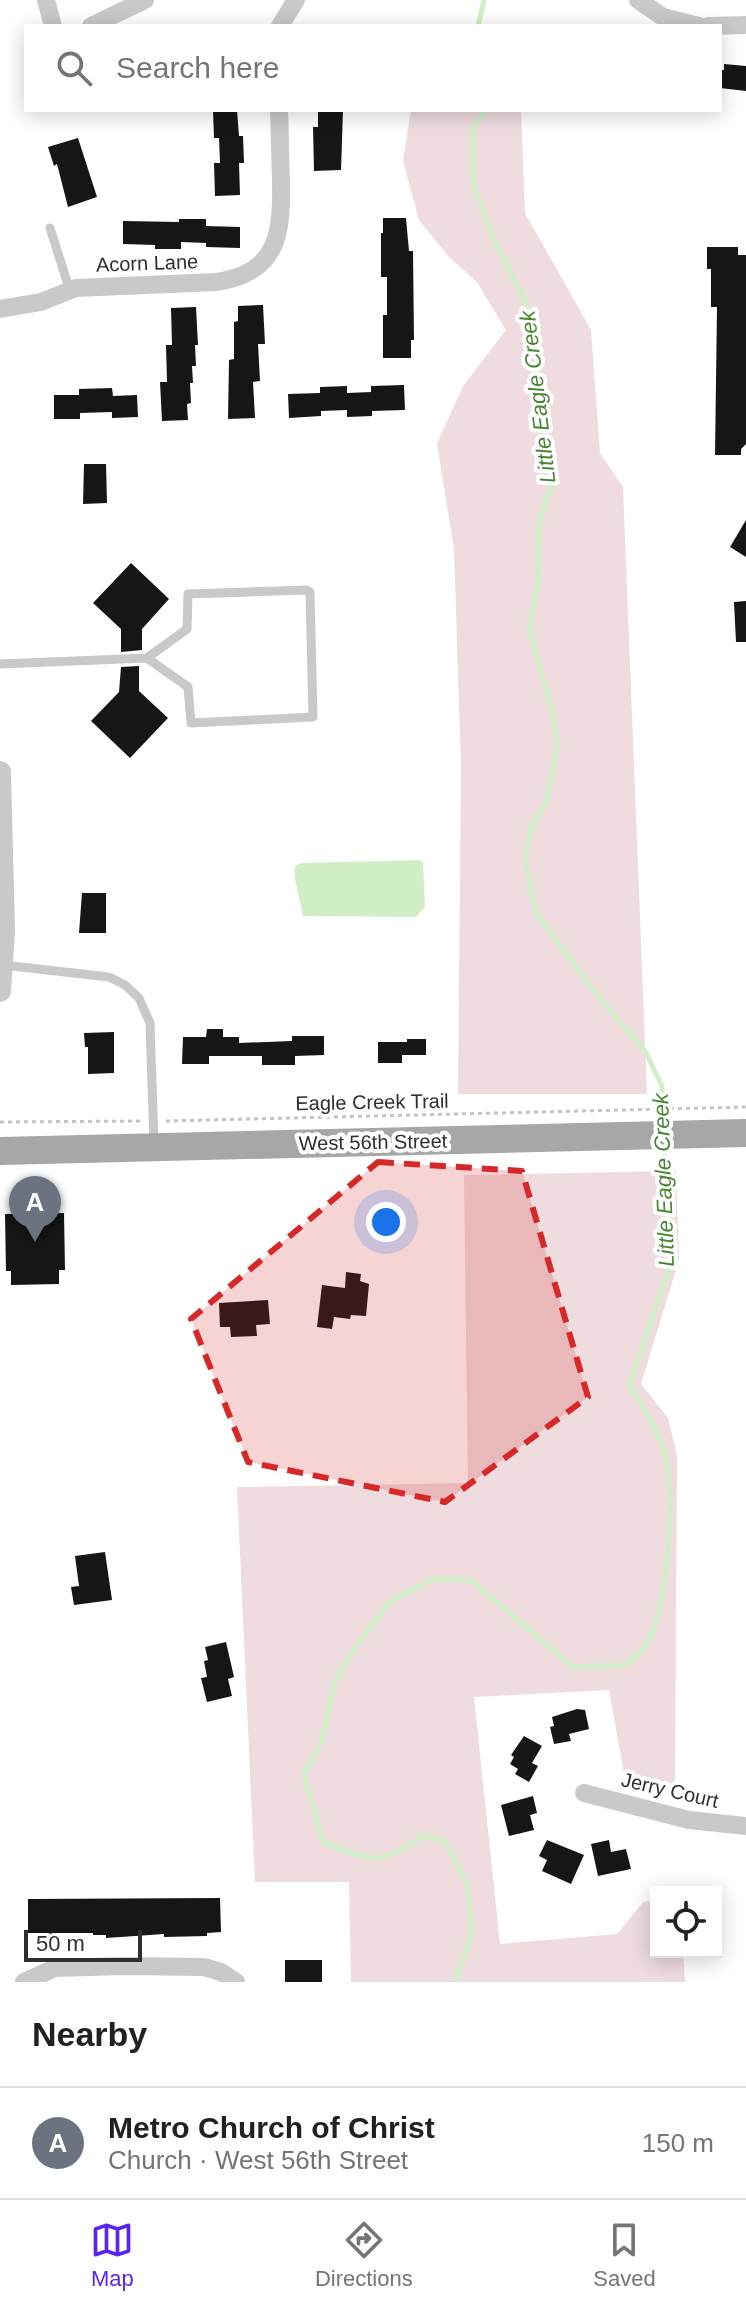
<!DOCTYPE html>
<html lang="en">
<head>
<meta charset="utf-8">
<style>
  :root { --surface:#fff; --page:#f2f2f2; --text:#202124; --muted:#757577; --line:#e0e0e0; --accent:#5c23f5 }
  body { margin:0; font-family:Arial,sans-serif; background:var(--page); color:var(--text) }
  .controls { position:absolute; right:24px; bottom:24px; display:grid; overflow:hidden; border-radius:0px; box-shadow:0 4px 20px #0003 }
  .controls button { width:72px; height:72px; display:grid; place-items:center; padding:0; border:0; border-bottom:2px solid var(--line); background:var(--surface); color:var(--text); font:40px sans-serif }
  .scale { position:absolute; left:24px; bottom:20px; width:118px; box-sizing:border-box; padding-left:8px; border:4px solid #2f2f2f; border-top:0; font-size:22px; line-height:28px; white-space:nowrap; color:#2f2f2f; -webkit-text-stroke:6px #fff; paint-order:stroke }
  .you { position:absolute; left:386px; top:1222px; width:28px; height:28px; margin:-20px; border:6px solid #fff; border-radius:50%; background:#1a73e8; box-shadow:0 0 0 12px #1a73e833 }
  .badge { display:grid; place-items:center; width:52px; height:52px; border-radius:50%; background:var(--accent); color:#fff; font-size:26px; font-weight:700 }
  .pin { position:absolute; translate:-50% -66px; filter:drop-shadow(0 2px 4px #0008) }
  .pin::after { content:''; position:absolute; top:42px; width:28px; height:24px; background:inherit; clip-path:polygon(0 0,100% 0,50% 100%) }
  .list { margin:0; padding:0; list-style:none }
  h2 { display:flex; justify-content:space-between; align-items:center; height:104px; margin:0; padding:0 32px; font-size:34px }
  h2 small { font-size:26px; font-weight:400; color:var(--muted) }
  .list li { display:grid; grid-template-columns:52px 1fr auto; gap:24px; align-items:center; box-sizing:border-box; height:112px; padding:0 32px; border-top:2px solid var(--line) }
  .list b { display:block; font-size:30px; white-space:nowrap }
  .list p { margin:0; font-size:26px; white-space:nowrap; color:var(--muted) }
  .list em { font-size:26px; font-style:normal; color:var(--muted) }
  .icon { flex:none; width:44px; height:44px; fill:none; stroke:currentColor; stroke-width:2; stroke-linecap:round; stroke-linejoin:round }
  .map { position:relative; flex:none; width:746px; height:1982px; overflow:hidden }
  .search { position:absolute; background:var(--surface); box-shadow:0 4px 20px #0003; left:24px; right:24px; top:24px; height:88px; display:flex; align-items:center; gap:20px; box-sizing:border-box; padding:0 28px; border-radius:0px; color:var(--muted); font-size:30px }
  .sheet { height:216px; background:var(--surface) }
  nav { display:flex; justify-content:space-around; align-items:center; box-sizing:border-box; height:112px; border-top:2px solid var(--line); background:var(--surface); font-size:22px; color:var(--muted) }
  nav a { display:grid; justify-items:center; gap:4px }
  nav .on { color:var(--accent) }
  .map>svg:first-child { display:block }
  .green { fill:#eedcdf }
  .water { fill:#d1efc6 }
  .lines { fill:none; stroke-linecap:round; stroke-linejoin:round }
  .stream { stroke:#d1efc6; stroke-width:5 }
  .building { fill:#161616 }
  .path { stroke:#c3c3c3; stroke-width:3; stroke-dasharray:4 4; stroke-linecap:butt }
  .service { stroke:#c9c9c9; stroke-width:9 }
  .minor { stroke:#c9c9c9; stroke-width:18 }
  .tertiary { stroke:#c9c9c9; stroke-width:22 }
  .primary { stroke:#a7a7a7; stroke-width:28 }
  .marked { fill:#d62828; fill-opacity:0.2; stroke:#d62828; stroke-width:6; stroke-dasharray:16 10; stroke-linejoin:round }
  .labels { text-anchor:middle; stroke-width:8; stroke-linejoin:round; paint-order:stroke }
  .street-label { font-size:20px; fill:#2f2f2f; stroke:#fff }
  .water-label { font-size:22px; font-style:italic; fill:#478530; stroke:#fff }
</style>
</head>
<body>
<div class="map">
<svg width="746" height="1982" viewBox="0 0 746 1982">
  <rect width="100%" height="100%" fill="#fff"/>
  <g class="green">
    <path d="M411,110H521L525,213L591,330L600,453L623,487L647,1094H458L461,766L454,549L437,444L463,386L506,330L477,282L448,256L419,220L403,161Z"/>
    <path d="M676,1171L679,1260L641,1384L668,1418L677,1455L675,1793L624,1773L609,1690L474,1697L500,1944L617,1934L643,1902L656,1900V1952H683L685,1982H351L349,1882H255L237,1487L468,1483L464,1175Z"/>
  </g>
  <path class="water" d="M420,860L423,863L425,907L416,917L303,916L295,880V866L301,863Z"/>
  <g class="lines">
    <g class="stream">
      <path d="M478,26L484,0"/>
      <path d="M485,110L473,129V184L494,239L531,313L538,360L540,442L552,485L539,522L538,583L529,628L552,711L558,745L546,802L531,827L525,861L536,913L596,994L645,1051L662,1086L663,1127"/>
      <path d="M455,1982L472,1931L467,1883L445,1842L423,1835C381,1868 369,1860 323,1842L304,1774L322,1741L334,1684L351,1653L389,1602L433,1579L471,1580L573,1667L626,1665C633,1658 643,1651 648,1642C667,1605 675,1506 667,1464C662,1435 645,1410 629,1386L669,1269L664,1145"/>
    </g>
  </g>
  <g class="building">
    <path d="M724,64L746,66V91L720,88V70H724Z"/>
    <path d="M237,110L239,136H243L244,163H239L240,195L215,196L214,163H220L219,138H214L213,111Z"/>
    <path d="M318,110H343L341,170L314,171L313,127H318Z"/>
    <path d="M78,138L97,197L68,207L57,164L54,166L48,147Z"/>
    <path d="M383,218H406L409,251H413L414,340H411V358H383V315H387V277H381V233H383Z"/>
    <path d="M179,219H206V226L240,227V248L206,247V243L181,242V249H155V245L123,244V221L179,222Z"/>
    <path d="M707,247H738V255H746V444L741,449V455H715L717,307H711V269H707Z"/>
    <path d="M263,305L265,344H258L260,381L253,382L255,418L228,419L229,360L234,359V322L238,321V306Z"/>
    <path d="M196,307L198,345H195L196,366H192L193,383H190L191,403L187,404L188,420L162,421L160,382H167L166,345H172L171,308Z"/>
    <path d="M404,385L405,410L372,411V416L347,417V410L321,411V416L289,418L288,394L320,393V387L347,386V393L371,392V386Z"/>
    <path d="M112,388L113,396L137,395L138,417L112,418V412L80,413V419H54V395H79V389Z"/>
    <path d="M84,464H106L107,503L83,504Z"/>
    <path d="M746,520V557L730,547Z"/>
    <path d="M131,563L169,599L142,629V650L121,652V629L93,603Z"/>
    <path d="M746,601V642H736L734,602Z"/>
    <path d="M139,666V691L168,718L130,758L91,721L119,692L121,667Z"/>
    <path d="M82,893H106V933H79Z"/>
    <path d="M207,1029H223V1037H239V1043L292,1041V1036H324V1055L295,1056V1065H262V1056H209V1064H182L183,1037H206Z"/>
    <path d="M114,1032V1073L88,1074V1047H85L84,1033Z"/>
    <path d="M407,1039H426V1055H402V1063H378V1042H407Z"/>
    <path d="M64,1213L65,1270H59V1284L11,1285V1271H6L5,1214Z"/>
    <path d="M346,1272L361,1274L360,1281L369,1284L366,1316L351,1315L350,1319L334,1317L332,1329L317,1327L322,1285L345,1288Z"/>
    <path d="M268,1300L270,1324L256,1325L257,1336L231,1337L230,1327H220L219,1303Z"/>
    <path d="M105,1552L112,1600L74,1605L71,1587L79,1586L75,1556Z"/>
    <path d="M226,1642L234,1677L228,1679L232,1696L207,1702L201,1678L207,1677L204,1661L208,1660L205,1647Z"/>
    <path d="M577,1709L585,1710L589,1729L569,1734L571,1741L554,1744L550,1727L554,1726L552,1717Z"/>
    <path d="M524,1736L542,1746L532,1763L538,1766L529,1782L515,1774L518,1769L510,1764L514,1757L511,1755Z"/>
    <path d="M533,1796L537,1813L530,1815L534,1830L509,1836L501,1805Z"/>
    <path d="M547,1840L584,1855L571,1884L542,1871L547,1860L539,1856Z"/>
    <path d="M609,1840L611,1852L626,1849L631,1869L598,1876L591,1844Z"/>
    <path d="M220,1898L221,1932L207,1933V1936L164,1937V1934L106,1938V1935H93V1933H56V1936L38,1937V1933H28V1899Z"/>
    <rect x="285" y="1960" width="37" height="22"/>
  </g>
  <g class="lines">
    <g class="path">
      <path d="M166,1121L746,1107"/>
      <path d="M0,1122L142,1121"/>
    </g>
    <g class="service">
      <path d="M50,228L70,291"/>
      <path d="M0,664L147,658L187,629L188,594L307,590L310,592L313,717L191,723L188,687L147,658"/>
      <path d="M3,965L109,977L125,985L139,998L150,1023L154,1144"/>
    </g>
    <g class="minor">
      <path d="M46,0L53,26"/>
      <path d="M638,0L663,17L699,26"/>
      <path d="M91,26L145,0"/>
      <path d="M280,26L296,0"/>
      <path d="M708,26L746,25"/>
      <path d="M0,309L41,302L76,288L216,282C279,273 282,233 281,179C280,156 280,133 279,110"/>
      <path d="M584,1793L689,1820L746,1826"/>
      <path d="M24,1982L55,1968L125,1966L204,1967L221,1972L236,1982"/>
    </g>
    <path class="tertiary" d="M0,772L4,931L0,991"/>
    <path class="primary" d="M0,1151L746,1133"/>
  </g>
  <path class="marked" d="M378,1162L522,1171L588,1397L445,1502L248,1462L191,1319Z"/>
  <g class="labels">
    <g class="street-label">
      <text transform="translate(147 263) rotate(-2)" y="7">Acorn Lane</text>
      <text transform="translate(372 1102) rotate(-1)" y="7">Eagle Creek Trail</text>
      <text transform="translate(373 1142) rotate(-1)" y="7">West 56th Street</text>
      <text transform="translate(670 1790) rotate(13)" y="7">Jerry Court</text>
    </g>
    <g class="water-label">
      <text transform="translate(537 397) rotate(-97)" y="8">Little Eagle Creek</text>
      <text transform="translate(663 1180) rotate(-92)" y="8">Little Eagle Creek</text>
    </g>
  </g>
</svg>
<div class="controls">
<button><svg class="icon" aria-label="locate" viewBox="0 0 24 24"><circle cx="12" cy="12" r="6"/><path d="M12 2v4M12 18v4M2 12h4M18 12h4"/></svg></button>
</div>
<div class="scale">50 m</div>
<div class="you"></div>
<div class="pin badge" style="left:35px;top:1242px;background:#6b7280">A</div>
<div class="search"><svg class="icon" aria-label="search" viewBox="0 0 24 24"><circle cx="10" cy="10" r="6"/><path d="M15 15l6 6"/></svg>Search here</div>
</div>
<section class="sheet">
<h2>Nearby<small></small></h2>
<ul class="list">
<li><span class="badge" style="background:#6b7280">A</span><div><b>Metro Church of Christ</b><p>Church · West 56th Street</p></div><em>150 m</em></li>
</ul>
</section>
<nav>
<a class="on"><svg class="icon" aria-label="map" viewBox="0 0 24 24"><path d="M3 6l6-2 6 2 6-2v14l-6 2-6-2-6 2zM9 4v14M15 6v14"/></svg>Map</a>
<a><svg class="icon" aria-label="directions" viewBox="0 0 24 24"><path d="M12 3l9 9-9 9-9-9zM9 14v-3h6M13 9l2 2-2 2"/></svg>Directions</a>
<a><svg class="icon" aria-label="saved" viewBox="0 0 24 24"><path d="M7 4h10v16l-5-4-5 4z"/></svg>Saved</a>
</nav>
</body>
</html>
